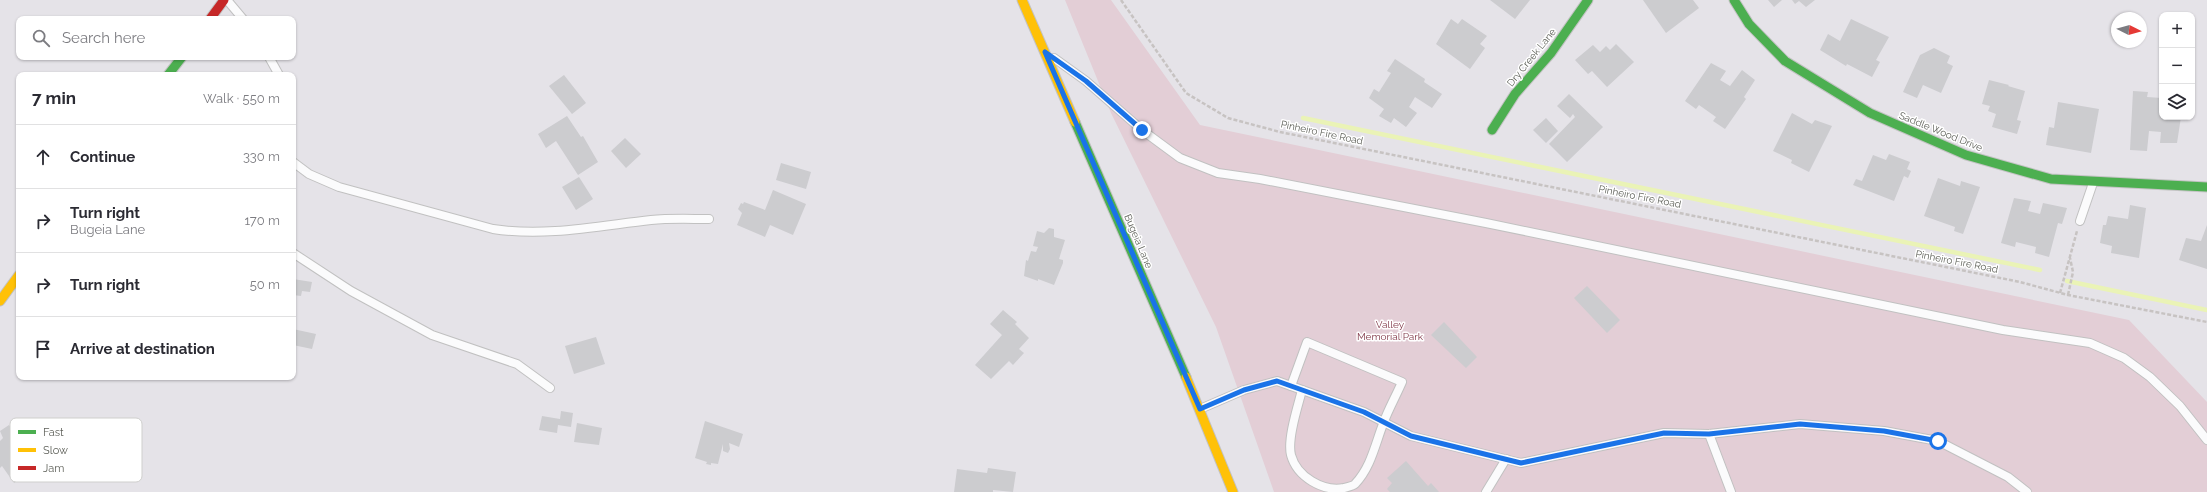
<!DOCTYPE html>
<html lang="en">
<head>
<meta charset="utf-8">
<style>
  :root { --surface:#fff; --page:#f2f2f3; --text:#2b2b33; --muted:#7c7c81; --line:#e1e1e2 }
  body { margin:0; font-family:Raleway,sans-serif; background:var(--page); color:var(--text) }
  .controls { position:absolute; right:12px; top:12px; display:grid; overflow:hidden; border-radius:8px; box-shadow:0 1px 3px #0004 }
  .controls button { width:36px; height:36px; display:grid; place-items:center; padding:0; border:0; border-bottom:1px solid var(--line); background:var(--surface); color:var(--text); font:20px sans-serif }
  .compass { position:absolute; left:2111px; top:12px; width:36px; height:36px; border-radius:50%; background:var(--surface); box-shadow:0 1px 3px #0004; rotate:96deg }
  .stop { position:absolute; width:12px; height:12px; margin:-9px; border:3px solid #1a73e8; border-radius:50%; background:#fff }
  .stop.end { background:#1a73e8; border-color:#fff; box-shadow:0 1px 4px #0008 }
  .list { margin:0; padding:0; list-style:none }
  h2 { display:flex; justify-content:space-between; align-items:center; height:52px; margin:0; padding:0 16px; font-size:17px }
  h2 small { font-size:13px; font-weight:400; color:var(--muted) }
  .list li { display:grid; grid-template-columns:26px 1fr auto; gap:12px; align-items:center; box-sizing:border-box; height:64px; padding:0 16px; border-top:1px solid var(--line) }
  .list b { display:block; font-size:15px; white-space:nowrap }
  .list p { margin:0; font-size:13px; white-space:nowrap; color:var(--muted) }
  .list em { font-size:13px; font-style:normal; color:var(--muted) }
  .icon { flex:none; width:22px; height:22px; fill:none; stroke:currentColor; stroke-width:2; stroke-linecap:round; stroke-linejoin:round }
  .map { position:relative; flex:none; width:2207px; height:492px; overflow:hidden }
  .search { position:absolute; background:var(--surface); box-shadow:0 1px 3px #0004; left:16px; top:16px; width:280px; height:44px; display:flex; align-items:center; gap:10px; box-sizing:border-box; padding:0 14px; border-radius:8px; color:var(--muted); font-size:15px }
  .panel { position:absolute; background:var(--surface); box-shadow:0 1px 3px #0004; left:16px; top:72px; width:280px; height:308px; border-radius:8px }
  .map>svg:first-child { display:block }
  .green { fill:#e3ced6 }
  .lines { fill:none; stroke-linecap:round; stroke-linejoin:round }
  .stream { stroke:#eaf3b6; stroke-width:4.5 }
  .building { fill:#cccccf }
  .lane-casing { stroke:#c1c1c1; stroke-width:10 }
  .fast-casing { stroke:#c3c3c3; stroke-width:11 }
  .slow-casing { stroke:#c3c3c3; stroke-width:11 }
  .jam-casing { stroke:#c3c3c3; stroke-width:11 }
  .path { stroke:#c7c3c2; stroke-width:2.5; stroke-dasharray:4 2; stroke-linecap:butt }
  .lane { stroke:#fbfbfc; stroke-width:8 }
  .fast { stroke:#4caf50; stroke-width:9 }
  .slow { stroke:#ffc107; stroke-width:9 }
  .jam { stroke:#c62828; stroke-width:9 }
  .route { stroke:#1a73e8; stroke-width:5 }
  .labels { text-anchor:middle; stroke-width:3; stroke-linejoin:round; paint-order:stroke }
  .street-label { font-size:10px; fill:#5e6059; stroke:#fff }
  .park-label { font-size:10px; fill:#803848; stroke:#fff }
  .key { fill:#fff; stroke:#cfcfcd; stroke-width:1 }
  .key-label { font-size:11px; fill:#5e6059 }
</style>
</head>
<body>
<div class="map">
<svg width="2207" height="492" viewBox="0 0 2207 492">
  <rect width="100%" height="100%" fill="#e5e3e8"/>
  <path class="green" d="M1065,0H1111L1200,125L2129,320L2207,402V492H1274L1216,327L1111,113Z"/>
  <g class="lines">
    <g class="stream">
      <path d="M1303,118L2040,270"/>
      <path d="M2067,281L2207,310"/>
    </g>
  </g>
  <g class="building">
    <path d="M1490,0H1530L1515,19Z"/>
    <path d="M1643,0H1693L1699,8L1666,33Z"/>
    <path d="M1768,0H1782L1774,7Z"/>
    <path d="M1792,0H1815L1806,7L1799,1L1795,4Z"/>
    <path d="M1451,19L1458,24L1462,19L1487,36L1480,44L1485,48L1470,69L1436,44Z"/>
    <path d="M1851,19L1889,37L1876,60L1880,62L1872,77L1847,64L1846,66L1820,50L1828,34L1840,41Z"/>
    <path d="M1616,44L1634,62L1607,87L1592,71L1588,74L1575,60L1593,45L1600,52L1606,46L1610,50Z"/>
    <path d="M1934,48L1950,56L1947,63L1953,66L1941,93L1923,85L1917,98L1903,92L1920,55Z"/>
    <path d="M1395,59L1425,79L1424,82L1442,94L1432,108L1415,97L1409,107L1417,113L1406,127L1394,118L1391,123L1379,116L1384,109L1369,98L1374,89L1379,92L1391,73L1387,71Z"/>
    <path d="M1711,63L1726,71L1720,80L1730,86L1742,70L1755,80L1744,97L1746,99L1725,129L1713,121L1716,117L1699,105L1696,109L1685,101Z"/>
    <path d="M564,75L586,103L572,114L549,86Z"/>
    <path d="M1989,80L2009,85L2008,86L2025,91L2017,120L2021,121L2017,134L1992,127L1996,114L1988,111L1990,106L1982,104Z"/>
    <path d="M2133,91L2148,92L2147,97L2162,98V117H2181L2177,143H2160L2161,132L2149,131L2147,151L2130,150Z"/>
    <path d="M1569,94L1603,127L1567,162L1549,144L1575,117L1573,114L1570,118L1557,106Z"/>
    <path d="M2058,102L2099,109L2091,153L2046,145L2049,127L2054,128Z"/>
    <path d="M1792,113L1812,124L1815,120L1832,126L1809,172L1791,163L1792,160L1773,151Z"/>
    <path d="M567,116L581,137L583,136L598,162L578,175L556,141L546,148L538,134Z"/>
    <path d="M1546,118L1558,131L1546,143L1533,130Z"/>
    <path d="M625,138L641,154L626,168L611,151Z"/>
    <path d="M1889,154L1910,162L1907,169L1911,171L1908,178L1904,176L1894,201L1853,185L1856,179L1862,181L1873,155L1886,160Z"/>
    <path d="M781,163L811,172L806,189L776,180Z"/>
    <path d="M579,177L593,199L576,210L562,187Z"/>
    <path d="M1938,178L1960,186L1961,181L1980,187L1963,234L1954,231L1955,227L1924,216Z"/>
    <path d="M773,190L806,204L793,235L770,225L765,237L737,225L742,213L738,209L741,203L743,204L744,202L765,210Z"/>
    <path d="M2014,198L2031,201L2028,211L2040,214L2043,203L2067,208L2062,224L2058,223L2049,257L2035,253L2036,247L2016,242L2015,247L2001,243Z"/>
    <path d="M2130,205L2146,208L2139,258L2111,253L2112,246L2100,243L2103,225H2106L2108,216L2128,219Z"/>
    <path d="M2207,225V269L2179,260L2186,238L2201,241Z"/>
    <path d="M1049,228L1054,229V237L1065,240L1059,259L1063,260V263L1054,285L1038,279V281L1024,276L1026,260L1028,261L1031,251L1036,252L1038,247L1033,246L1037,231L1044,233Z"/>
    <path d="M293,279L312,282L310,292L302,291L301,296L293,295Z"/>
    <path d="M1587,286L1620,320L1607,333L1574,298Z"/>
    <path d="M1003,310L1017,322L1015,324L1029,338L1019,349L1024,353L1013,365L1009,361L991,379L975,365L1002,335L990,324Z"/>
    <path d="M1444,322L1477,357L1466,368L1431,335Z"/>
    <path d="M293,329L316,334L312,349L293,345Z"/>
    <path d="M596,337L605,364L574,374L565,346Z"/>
    <path d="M561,411L573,413L571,427L558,425L557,433L539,430L542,416L560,419Z"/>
    <path d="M705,421L743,434L739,447L729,443L730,449L728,453L723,451V444L718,464L711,463V465L706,464L707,462L695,458Z"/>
    <path d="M577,423L602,428L599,445L574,442Z"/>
    <path d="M9,425L39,468L14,483L2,466L0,468V441L3,438L0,431Z"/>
    <path d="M1406,461L1428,486L1431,483L1439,492H1390L1387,489L1392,483L1387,478Z"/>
    <path d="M988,468L1016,472L1013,492L993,490V492H954L957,469L987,473Z"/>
  </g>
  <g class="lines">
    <defs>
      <g id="lane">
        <path d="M227,0L243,19"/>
        <path d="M269,57L279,75"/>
        <path d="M1054,58L1086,81L1142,130L1180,158L1218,173L1260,179L1486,223L2003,330L2090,343L2124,358L2150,377L2180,406L2207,440"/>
        <path d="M293,162L309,174L339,187L493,229C546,237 598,226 651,220C670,218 690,219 709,219"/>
        <path d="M2080,221L2093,183"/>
        <path d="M293,253L351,291L432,335L517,364L550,388"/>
        <path d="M1291,386L1307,342L1402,382C1396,396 1388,410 1383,424C1375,445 1371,467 1355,484C1353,486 1348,487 1344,488C1323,492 1297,477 1291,455C1287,439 1298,406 1302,390"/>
        <path d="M1200,409L1244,390L1277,381L1364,412L1411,436L1521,463L1664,433L1709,434L1800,424L1884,431L1938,441L2008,477L2027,492"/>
        <path d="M1709,434L1731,492"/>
        <path d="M1486,492L1506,459"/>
      </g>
      <g id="fast">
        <path d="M1734,0L1749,24L1785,61L1870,113L1966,155L2051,179L2207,187"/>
        <path d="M168,75L182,57"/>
        <path d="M1075,122L1186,377"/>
        <path d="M1492,130L1515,94L1551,53L1588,0"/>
      </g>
      <g id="slow">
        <path d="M1022,0L1075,122"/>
        <path d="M0,301L19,275"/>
        <path d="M1186,377L1233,492"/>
      </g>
      <path id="jam" d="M210,19L224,0"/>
    </defs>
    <use href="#lane" class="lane-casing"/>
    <use href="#fast" class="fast-casing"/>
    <use href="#slow" class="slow-casing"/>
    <use href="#jam" class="jam-casing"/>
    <g class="path">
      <path d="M1121,0L1186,93L1228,118L1280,132L2020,282L2068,295L2207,322"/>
      <path d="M2060,293L2077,231"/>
      <path d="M2068,295L2073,272L2070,258"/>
    </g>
    <use href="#lane" class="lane"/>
    <use href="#fast" class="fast"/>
    <use href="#slow" class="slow"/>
    <use href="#jam" class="jam"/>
  </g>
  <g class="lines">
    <path class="route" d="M1142,130L1086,81L1045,52L1200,409L1244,390L1277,381L1364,412L1411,436L1521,463L1664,433L1709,434L1800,424L1884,431L1938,441"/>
  </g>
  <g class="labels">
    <g class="street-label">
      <text transform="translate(1531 57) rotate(-51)" y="4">Dry Creek Lane</text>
      <text transform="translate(1941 131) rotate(22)" y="4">Saddle Wood Drive</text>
      <text transform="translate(1322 132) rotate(12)" y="4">Pinheiro Fire Road</text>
      <text transform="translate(1640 196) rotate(11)" y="4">Pinheiro Fire Road</text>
      <text transform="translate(1139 241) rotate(67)" y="4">Bugeia Lane</text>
      <text transform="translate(1957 261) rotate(11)" y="4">Pinheiro Fire Road</text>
    </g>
    <g class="park-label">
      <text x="1390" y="328">Valley<tspan x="1390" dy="12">Memorial Park</tspan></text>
    </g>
  </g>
  <rect x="10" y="418" width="132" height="64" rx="6" class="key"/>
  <rect x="18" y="430" width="18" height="4" fill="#4caf50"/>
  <rect x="18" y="448" width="18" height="4" fill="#ffc107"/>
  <rect x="18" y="466" width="18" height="4" fill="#c62828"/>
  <g class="key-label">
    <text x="43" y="436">Fast</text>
    <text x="43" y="454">Slow</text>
    <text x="43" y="472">Jam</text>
  </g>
</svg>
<div class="controls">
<button>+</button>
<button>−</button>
<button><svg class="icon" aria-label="layers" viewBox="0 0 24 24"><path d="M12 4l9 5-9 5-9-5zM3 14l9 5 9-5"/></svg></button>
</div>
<svg class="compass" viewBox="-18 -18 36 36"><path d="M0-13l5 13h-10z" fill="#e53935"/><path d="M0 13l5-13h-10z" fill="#7c7c81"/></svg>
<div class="stop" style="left:1938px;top:441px"></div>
<div class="stop end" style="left:1142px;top:130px"></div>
<div class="search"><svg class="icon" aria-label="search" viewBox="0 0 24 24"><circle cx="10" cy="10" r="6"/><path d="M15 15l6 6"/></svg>Search here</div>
<section class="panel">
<h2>7 min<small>Walk · 550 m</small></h2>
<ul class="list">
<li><svg class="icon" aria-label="ahead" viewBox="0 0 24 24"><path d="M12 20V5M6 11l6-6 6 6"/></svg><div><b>Continue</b></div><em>330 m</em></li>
<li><svg class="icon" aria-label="right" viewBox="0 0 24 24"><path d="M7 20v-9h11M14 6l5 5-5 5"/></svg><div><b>Turn right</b><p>Bugeia Lane</p></div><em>170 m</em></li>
<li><svg class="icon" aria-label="right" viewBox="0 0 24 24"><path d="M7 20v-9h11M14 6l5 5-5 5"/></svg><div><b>Turn right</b></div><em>50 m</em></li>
<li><svg class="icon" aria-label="arrive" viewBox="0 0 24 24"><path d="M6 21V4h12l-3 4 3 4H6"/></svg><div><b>Arrive at destination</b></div></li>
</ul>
</section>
</div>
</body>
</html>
